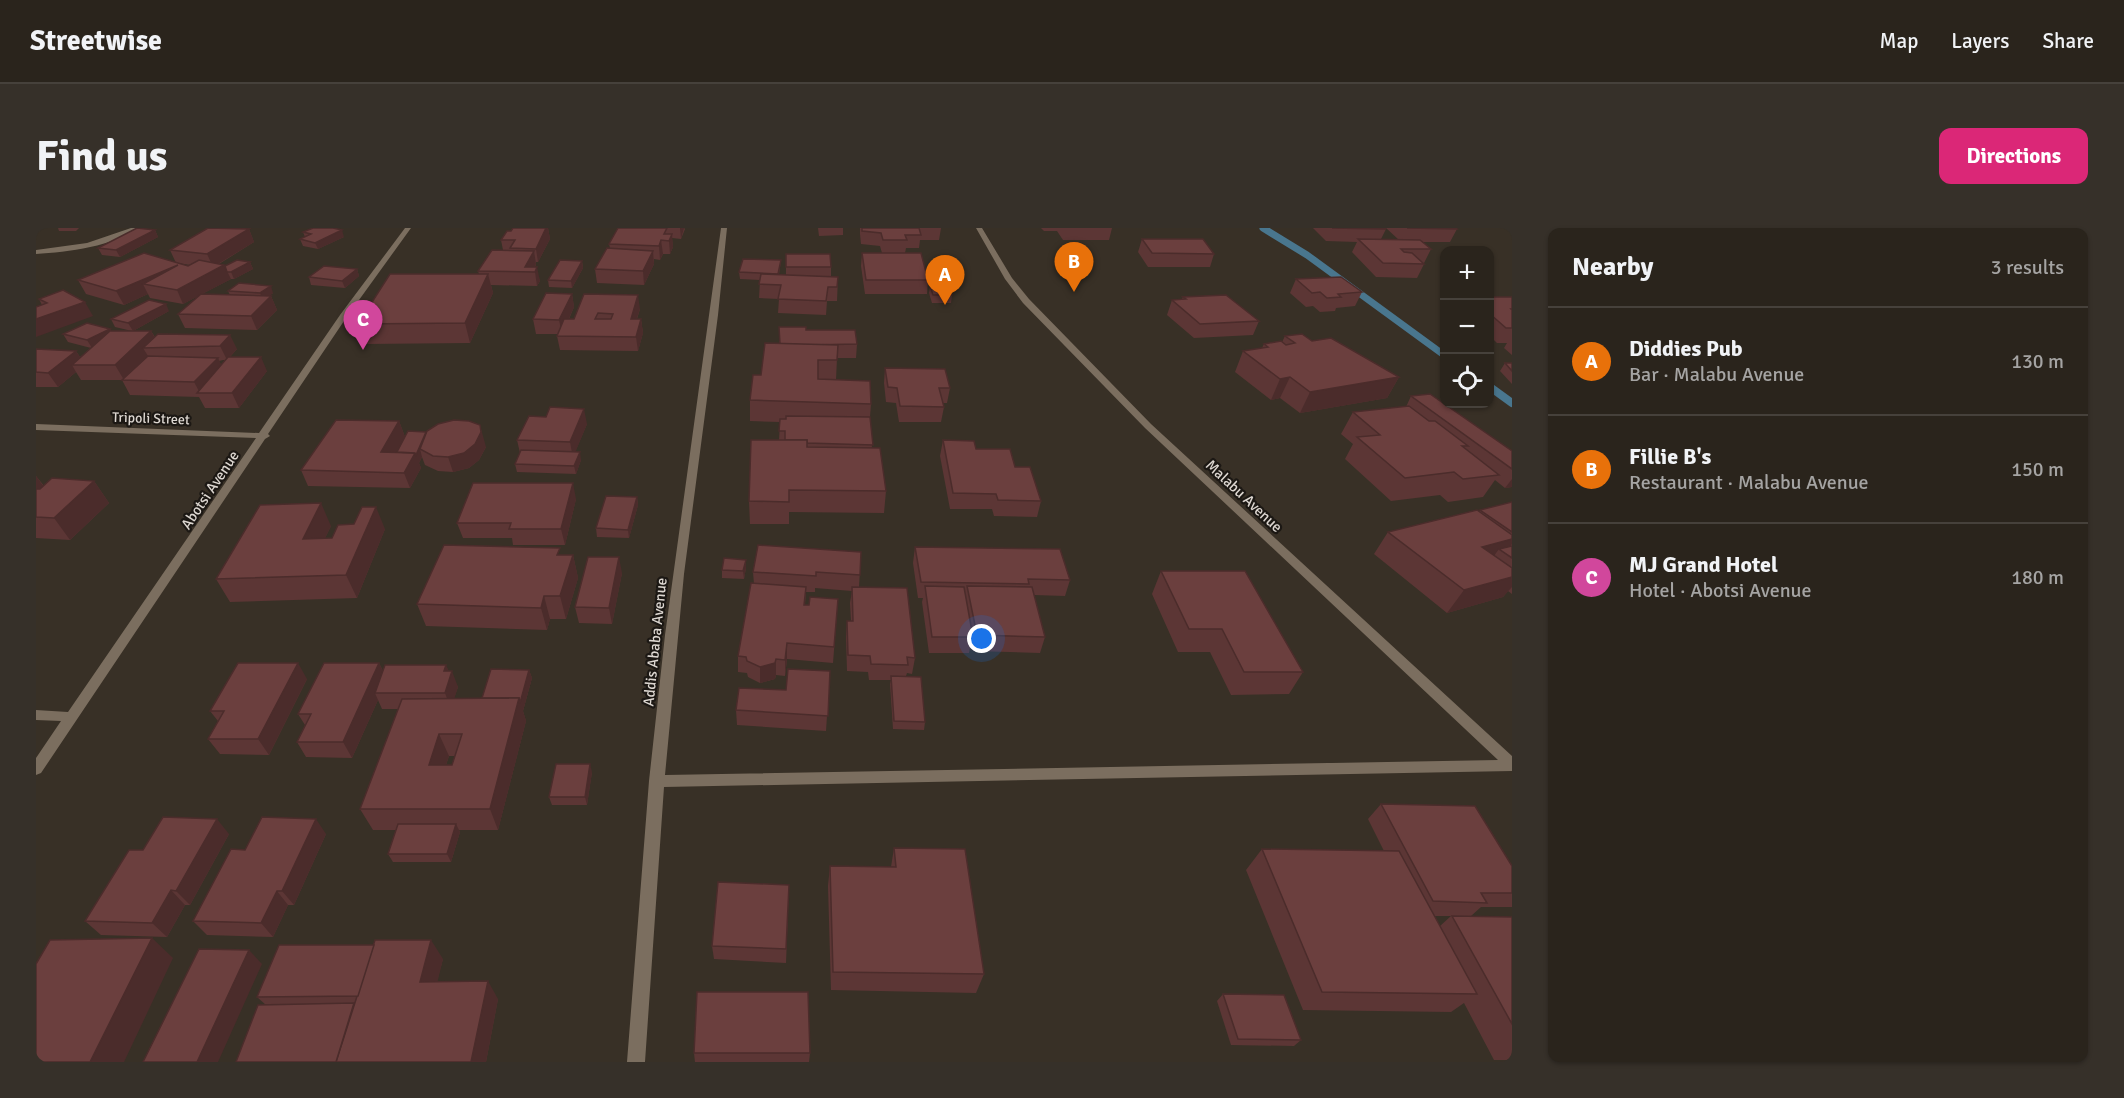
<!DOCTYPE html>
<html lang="en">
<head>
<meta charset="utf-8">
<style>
  :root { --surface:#2a241c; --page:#363029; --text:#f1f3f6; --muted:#a5a4a3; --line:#46413b; --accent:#db2777 }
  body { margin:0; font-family:Signika,sans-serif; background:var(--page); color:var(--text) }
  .controls { position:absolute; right:18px; top:18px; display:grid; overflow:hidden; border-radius:12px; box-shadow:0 2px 4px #0004 }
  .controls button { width:54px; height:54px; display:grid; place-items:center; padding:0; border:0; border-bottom:2px solid var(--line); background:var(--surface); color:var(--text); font:30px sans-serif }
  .you { position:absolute; left:946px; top:411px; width:21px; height:21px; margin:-15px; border:4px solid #fff; border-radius:50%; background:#1a73e8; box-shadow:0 0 0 9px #1a73e833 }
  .badge { display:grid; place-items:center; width:39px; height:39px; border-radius:50%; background:var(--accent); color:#fff; font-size:20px; font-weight:700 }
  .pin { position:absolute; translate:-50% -50px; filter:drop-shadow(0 2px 3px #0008) }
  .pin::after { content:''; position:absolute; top:32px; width:21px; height:18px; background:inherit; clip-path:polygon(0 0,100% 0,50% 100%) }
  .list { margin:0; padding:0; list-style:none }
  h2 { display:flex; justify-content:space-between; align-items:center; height:78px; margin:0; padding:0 24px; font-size:26px }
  h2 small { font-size:20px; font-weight:400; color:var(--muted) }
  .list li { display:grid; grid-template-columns:39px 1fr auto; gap:18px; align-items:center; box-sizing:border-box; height:108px; padding:0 24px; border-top:2px solid var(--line) }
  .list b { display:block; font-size:22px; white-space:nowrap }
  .list p { margin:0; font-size:20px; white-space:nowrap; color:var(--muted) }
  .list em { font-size:20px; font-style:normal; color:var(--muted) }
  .icon { flex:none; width:33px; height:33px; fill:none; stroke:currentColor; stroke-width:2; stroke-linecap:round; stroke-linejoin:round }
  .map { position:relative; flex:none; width:1476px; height:834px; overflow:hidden; border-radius:12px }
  header { display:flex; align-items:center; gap:36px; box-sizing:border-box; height:84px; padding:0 30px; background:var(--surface); border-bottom:2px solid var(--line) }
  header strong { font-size:28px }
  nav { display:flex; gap:33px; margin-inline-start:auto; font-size:21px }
  .intro { display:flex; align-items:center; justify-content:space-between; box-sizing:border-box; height:144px; padding:0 36px }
  h1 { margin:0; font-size:42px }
  .button { padding:15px 27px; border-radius:12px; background:var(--accent); color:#fff; font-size:21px; font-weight:700 }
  main { display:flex; gap:36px; padding:0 36px }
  aside { flex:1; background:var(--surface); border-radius:12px; box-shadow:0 2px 4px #0004 }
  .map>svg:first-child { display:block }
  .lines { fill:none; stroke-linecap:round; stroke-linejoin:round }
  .stream-far1 { stroke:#49768e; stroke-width:7 }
  .stream { stroke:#49768e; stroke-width:8 }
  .street { fill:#7b6e5f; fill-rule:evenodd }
  .wall { fill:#5c3635; fill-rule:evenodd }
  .shaded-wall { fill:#4b2c2b }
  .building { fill:#6b3f3e; stroke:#4b2c2b; stroke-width:1.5; fill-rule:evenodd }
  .labels { text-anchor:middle; stroke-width:4.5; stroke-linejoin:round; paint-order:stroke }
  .far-street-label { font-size:14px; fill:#ddd7d1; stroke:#1c1814 }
  .street-label { font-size:15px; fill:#ddd7d1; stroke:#1c1814 }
</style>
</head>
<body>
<header>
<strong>Streetwise</strong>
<nav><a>Map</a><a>Layers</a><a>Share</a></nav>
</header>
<div class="intro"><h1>Find us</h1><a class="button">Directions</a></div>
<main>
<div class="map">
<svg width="1476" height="834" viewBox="0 0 1476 834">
  <rect width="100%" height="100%" fill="#383026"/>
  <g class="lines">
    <path class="stream-far1" d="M1227,0L1271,27L1408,127"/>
    <path class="stream" d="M1454,159L1476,175"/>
    <g class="street">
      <path d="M95,0H104C78,18 32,24 0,26V22L51,15Z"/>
      <path d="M369,0H375L310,90L232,206L234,208L229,211L5,545L0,547V530L25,493L0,492V482L32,484L220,210L0,202V196L223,205L304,87Z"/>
      <path d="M685,0H691L682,87L648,346L629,547L1462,532L1109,200L987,75L969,51L940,0H946L976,50L993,71L1115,196L1476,528V543L628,559L609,834H591L613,553L629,407Z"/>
    </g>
  </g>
  <g class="wall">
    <path d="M22,0H43L40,3H23Z"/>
    <path d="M477,0H512L514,11L502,34H500V36L499,39L504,53L501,58L455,57L457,65L434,115L329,116L322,96L443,46L442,43L467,22L465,12Z"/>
    <path d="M582,0H648L649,1L645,11L636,10L637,19L634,26H627L624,32L618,31V36L608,57L561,55L559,41L574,20L573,16Z"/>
    <path d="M782,0H807V7L783,8Z"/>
    <path d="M824,0H905L903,12H884L883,20H870L869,25L892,52L891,66H829L825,38L826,25H846L844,18L825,16L824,6Z"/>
    <path d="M1005,0H1076L1073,12H1027L1021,3H1008Z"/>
    <path d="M1277,0H1348L1350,1L1345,11L1363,12L1350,0H1420L1421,1L1414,14H1386L1395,21L1388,35H1387L1388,36L1381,50L1340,49L1316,24L1321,14L1290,13Z"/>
    <path d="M210,1H213L218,14L183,36L189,38L214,34L217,41L198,51H195L166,66L194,67L192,63L237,65L233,68H235L241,82L221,102L149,100L142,86L164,67L147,76L114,70L112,66L88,77L50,66L42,52L140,35L134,22ZM142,35L154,37L152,38Z"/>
    <path d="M119,2L122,9L84,29L66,27L62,20Z"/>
    <path d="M267,4L308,9L282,21L267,18L264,11L269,9Z"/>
    <path d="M1106,11L1178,26L1174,39H1112L1102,24Z"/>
    <path d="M750,26L795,39V48L802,49L801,73H791L790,87L742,85L743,71L723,70L724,52L704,51L703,44L745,32L743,47H750Z"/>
    <path d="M546,33L547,40L536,60L513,59L512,52Z"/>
    <path d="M321,41L323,48L309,60L275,57L273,49Z"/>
    <path d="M1260,51L1326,64L1319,78L1300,80L1299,83L1284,84L1277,78L1270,79L1254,65Z"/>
    <path d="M894,58L916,67L915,75H896L893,65Z"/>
    <path d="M536,66L538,79L533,91H538L548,66L604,81L601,91H605L607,105L602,123L524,122L521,108L522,106H500L497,91Z"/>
    <path d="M1147,69L1223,93L1217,107L1158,110L1131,87L1136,72L1146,71Z"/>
    <path d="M1454,69H1476V127L1468,120L1471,115H1461L1454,108Z"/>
    <path d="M3,71L57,88L6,77Z"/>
    <path d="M133,83L97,103H115L119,109L122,106L201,121L194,129L231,143L203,180H169L163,169L94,167L86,152H45L40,144L22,159H0V121L40,123L44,129L55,120L32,114L27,106L74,101L75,103H96L79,99L75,91ZM187,132H189L185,137L183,133Z"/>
    <path d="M743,99L770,102L821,116L820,130H801L800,152L835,176L834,189L836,220L850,263L848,285L753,284V296H714L713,273L743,212L744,194L714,193V172L743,116Z"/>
    <path d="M1249,108L1276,113L1363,149L1351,170L1264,185L1244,170L1235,172L1199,144L1207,123L1226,120L1228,116L1246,114Z"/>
    <path d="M1469,135H1476V156L1464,143Z"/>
    <path d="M849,140L914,160L911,175H907L908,179L905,194H863L860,175L850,174L848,155Z"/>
    <path d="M1375,168L1476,223V259L1469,260L1459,252L1447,269L1412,274L1404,267L1355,273L1309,231L1317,216L1305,206L1317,184L1370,179Z"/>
    <path d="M363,193L369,209L360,224H361L372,203L450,219L443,232L433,240L417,244L402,243L389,237L386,229L383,235L385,240L374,260L272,258L265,242Z"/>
    <path d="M551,196L539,224L545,232L540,246L481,244L479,236L484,225L481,212Z"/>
    <path d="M907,212L940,221L979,239L1005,273L1001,289L958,288L956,281H914L904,228Z"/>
    <path d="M0,248L8,258L58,253L73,275L34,312L0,310Z"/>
    <path d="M601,269L602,277L593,310L561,309L560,300Z"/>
    <path d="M540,271L529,317H477L476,310H427L421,295Z"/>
    <path d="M1476,274V366L1472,363L1467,369L1411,385L1338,326L1352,304L1443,284L1444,282Z"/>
    <path d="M318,296L349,301L321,370L194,374L180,351L295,298L289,310H296Z"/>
    <path d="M879,319L1034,352L1029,368L998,367L1009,409L1004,425L937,423L935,414L933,425H893L886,374L887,370H882L877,335Z"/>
    <path d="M825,324L823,359L879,430L876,446L871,445L870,448L889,494L888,502L857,501L854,456L855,452H833L832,444L811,443L810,409L811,393H815L814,375L816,363L779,360V364H770L769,377H773L802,371L797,435L751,431L749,448L740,447L739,451L724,455L712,449L711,445L702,444V428L718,356L717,344Z"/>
    <path d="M525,327H537L542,350L530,391H514L511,402L390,398L381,376Z"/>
    <path d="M710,340L708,351L686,350V342Z"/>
    <path d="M1125,343L1267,444L1253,466L1195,467L1174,424H1142L1116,366Z"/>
    <path d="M586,345L576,396L543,395L539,379Z"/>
    <path d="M343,435L347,443H413L422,459L418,470H446L493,442L496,450L487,483L490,493L462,602H423L424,604L415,634H357L352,626L360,602H337L324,581L362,481H346L342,472L316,530L270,529L261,514L269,497L262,486ZM413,528H419L416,537H410Z"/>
    <path d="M794,443L790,503L701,497L700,482L750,462Z"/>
    <path d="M271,451L233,527L184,526L172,511L182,493L174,483Z"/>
    <path d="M556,544L551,577H516L513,569Z"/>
    <path d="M1345,576L1476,638V679H1445L1435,688L1476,689V832H1458L1428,775L1415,784L1267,782L1210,642L1226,621L1348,623L1332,591ZM1398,688H1415L1404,698Z"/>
    <path d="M193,606L154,677H149L131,709L65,707L49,693L107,622Z"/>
    <path d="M290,606L258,677H252L237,709L171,707L157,693L209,622Z"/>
    <path d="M858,620L948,746L940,765L795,762L792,658L794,638L855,639Z"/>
    <path d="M753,657L750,735L678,731L676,718Z"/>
    <path d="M407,731L401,753L462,771L450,834L230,777L221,769Z"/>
    <path d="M1187,766L1265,812L1258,818L1195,817L1181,773Z"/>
    <path d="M658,825H774L773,834H659Z"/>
  </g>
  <g class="shaded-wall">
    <path d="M201,0H211L204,6L213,1L218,14L177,39L171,26Z"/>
    <path d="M510,0H512L514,11L502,34L500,21Z"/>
    <path d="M644,0H648L645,11Z"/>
    <path d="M119,2L122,9L84,29L80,22Z"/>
    <path d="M306,2L308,9L282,21L279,15Z"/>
    <path d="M636,6L637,19L634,26L633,13Z"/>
    <path d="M625,12L627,26L624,32L623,18Z"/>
    <path d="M498,23L500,36L496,44L489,39Z"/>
    <path d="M617,23L618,36L608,57L607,43Z"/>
    <path d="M546,33L547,40L536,60L535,53Z"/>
    <path d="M214,34L217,41L198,51L195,44Z"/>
    <path d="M142,37L107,56L112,66L88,77L80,63Z"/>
    <path d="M188,37L195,51L147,76L141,62Z"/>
    <path d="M501,39L504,53L501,58L499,44Z"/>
    <path d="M321,41L323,48L309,60L306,53Z"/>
    <path d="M452,46L457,65L434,115L429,95Z"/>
    <path d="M235,58L237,65L227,73L224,65Z"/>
    <path d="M536,66L538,79L526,106L523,92Z"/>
    <path d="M602,67L604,81L596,105L595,91Z"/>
    <path d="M235,68L241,82L221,102L215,88Z"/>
    <path d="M49,74L57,88L0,109V91Z"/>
    <path d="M130,76L133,83L97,103L92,95Z"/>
    <path d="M605,91L607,105L602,123L600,109Z"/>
    <path d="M74,101L78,108L56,120L51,112Z"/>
    <path d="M115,103L123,117L107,120L112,128L88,152L79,137Z"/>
    <path d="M194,107L201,121L191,132L184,118Z"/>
    <path d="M40,123L49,137H36L40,144L22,159L12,145Z"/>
    <path d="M225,129L231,143L203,180L196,165Z"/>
    <path d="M182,130L189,145L164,165L158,154Z"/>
    <path d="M1254,149L1244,170L1235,172L1244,151Z"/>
    <path d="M1363,149L1351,170L1264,185L1274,164Z"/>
    <path d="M548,181L551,196L537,230L534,214Z"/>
    <path d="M363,193L369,209L351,239L345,224Z"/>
    <path d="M444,197L450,219L443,232L433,240L417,244L412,229Z"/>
    <path d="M393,204L384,221L386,229L383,235L385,240L374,260L368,245L379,225Z"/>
    <path d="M544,224L545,232L540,246L538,238Z"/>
    <path d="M0,248L8,259L0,266Z"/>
    <path d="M1476,251V259L1469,260Z"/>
    <path d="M58,253L73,275L34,312L18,290Z"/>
    <path d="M537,255L540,271L529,317L525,301Z"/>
    <path d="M601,269L602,277L593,310L592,302Z"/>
    <path d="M285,275L295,298L278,333L267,311Z"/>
    <path d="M340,279L349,301L321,370L310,347Z"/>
    <path d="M1476,311V316L1469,325L1463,321L1452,336L1446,319Z"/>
    <path d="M537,327L542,350L530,391L524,368Z"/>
    <path d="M583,329L586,345L576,396L573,380Z"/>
    <path d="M710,332V340L708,351L707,343Z"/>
    <path d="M1476,349V359L1467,369L1411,385L1428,362Z"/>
    <path d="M508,368L514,391L511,402L505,380Z"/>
    <path d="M751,415V431L749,448V432Z"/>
    <path d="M740,431V447L739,451L724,455V439Z"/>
    <path d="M262,435L271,451L233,527L222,511Z"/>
    <path d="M343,435L351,451L339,465L342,472L316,530L307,514Z"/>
    <path d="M410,437L415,447L416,443L422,459L415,481L409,465L408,443Z"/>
    <path d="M493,442L496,450L487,483L490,493L462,602L454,581L483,470Z"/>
    <path d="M403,506L413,528L403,558L393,537Z"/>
    <path d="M554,536L556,544L551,577L549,569Z"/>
    <path d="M181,591L193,606L154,677L140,663Z"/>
    <path d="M280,591L290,606L258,677L246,663Z"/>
    <path d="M420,596L424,604L415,634L411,626Z"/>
    <path d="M135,662L149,677L131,709L116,695Z"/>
    <path d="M241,663L252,677L237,709L225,695Z"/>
    <path d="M116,710L137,730L88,834H54Z"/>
    <path d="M395,712L407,731L397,772L384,754Z"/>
    <path d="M213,722L226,736L182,834H161Z"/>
    <path d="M452,753L462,771L450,834H435Z"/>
  </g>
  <g class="building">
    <path d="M101,0L119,2L80,22L62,20Z"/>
    <path d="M172,0L213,1L171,26L134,22Z"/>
    <path d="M277,0H297L306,2L279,15L264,11L275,6L267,4Z"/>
    <path d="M477,0H510L500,21L474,20L479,12H465L471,3H475Z"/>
    <path d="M582,0H631L628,6H636L633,13L625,12L623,18L573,16Z"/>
    <path d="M826,0H883L885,7H869L871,12H847L845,5L826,3Z"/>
    <path d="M1296,0H1348L1350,1Z"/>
    <path d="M1371,0H1420L1421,1Z"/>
    <path d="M1106,11H1167L1178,26L1116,25Z"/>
    <path d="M1322,11L1384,12L1395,21H1365L1368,24L1376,25L1388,36L1347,35Z"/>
    <path d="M571,20L617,23L607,43L559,41Z"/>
    <path d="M456,22L498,23L489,39H501L499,44L442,43Z"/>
    <path d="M108,25L152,38L163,32L188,37L141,62L107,56L142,37L80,63L42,52Z"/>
    <path d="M826,25H885L892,52H830Z"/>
    <path d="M750,26H794L795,39H750Z"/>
    <path d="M707,31L745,32L742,46L703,44Z"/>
    <path d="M201,32L214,34L195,44H191L189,38Z"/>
    <path d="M524,32L546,33L535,53L512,52Z"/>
    <path d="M288,38L321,41L306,53L273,49Z"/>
    <path d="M354,46H452L429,95L322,96Z"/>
    <path d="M725,46L802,49L801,59H792L790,73L742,71L745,57L723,56Z"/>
    <path d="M1305,49L1326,64L1302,66L1305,69L1291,70L1284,64L1276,65L1260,51Z"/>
    <path d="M203,55L235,58L224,65L192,63Z"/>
    <path d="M894,58H913L916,67H897Z"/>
    <path d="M27,62L49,74L0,91V79L11,75L3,71Z"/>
    <path d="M510,65L536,66L523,92L497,91Z"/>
    <path d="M165,66L235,68L215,88L142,86Z"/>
    <path d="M548,66L602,67L595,91H605L600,109L521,108L528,91H538ZM562,85L577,86L575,91H559Z"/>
    <path d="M1190,67L1223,93L1164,96L1136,72L1150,71L1147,69Z"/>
    <path d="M1454,69H1476V81H1475L1476,82V100H1470L1454,86Z"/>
    <path d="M113,72L130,76L92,95L75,91Z"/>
    <path d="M51,95L74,101L51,112L27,106Z"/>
    <path d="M743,99H770V102H819L821,116L772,117L744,116Z"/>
    <path d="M74,103H115L79,137H36Z"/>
    <path d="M122,106L194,107L184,118L107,120Z"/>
    <path d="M1266,106L1276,113L1295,110L1363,149L1274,164L1254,149L1244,151L1207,123L1232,119L1228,116L1245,113L1250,117L1259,115L1249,108Z"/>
    <path d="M729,115L802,117L801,132H782V151L834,153L835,176L714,172L717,147H725Z"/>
    <path d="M0,121L40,123L12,145L0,144Z"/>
    <path d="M112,128L182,130L158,154L86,152Z"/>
    <path d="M192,129H225L196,165H161Z"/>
    <path d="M1469,135H1476V143Z"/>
    <path d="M849,140L909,141L914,160H903L908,179L864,178L861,160L852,159Z"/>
    <path d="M1394,166L1476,223V241L1375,168Z"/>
    <path d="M1373,178L1393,193H1399L1432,218H1426L1463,247L1427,251L1418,244L1369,250L1321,209L1344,207L1317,184Z"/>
    <path d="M514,179L548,181L534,214L481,212L493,188L510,189Z"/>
    <path d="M750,188L834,189L837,217L771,215V212H749V203H743L744,191H750Z"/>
    <path d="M300,192L363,193L345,224L379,225L368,245L265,242Z"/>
    <path d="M418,192L433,193L444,197L445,204L439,216L428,225L412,229L397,228L384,221L391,203L402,196Z"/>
    <path d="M372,203L390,204L380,227L379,225L361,224Z"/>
    <path d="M715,212H771V219L844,220L850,263L753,262V274L713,273Z"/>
    <path d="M907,212L938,213L940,221H974L979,239H994L1005,273L962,272L960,266L917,265Z"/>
    <path d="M485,222L544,224L538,238L479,236Z"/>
    <path d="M16,250L58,253L18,290L0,289V261H4Z"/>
    <path d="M437,255H537L525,301H473L475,295H421Z"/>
    <path d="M570,268L601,269L592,302L560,300Z"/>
    <path d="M1476,274V304L1444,282Z"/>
    <path d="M285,275L267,311L296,310L302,297L318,296L326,279H340L310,347L180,351L224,277Z"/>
    <path d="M1441,282L1476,307V311L1446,319L1476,340V349L1428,362L1352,304Z"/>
    <path d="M408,317L524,320L521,327H537L524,368H508L505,380L381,376Z"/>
    <path d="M722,317L825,324L824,347L780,344V348L717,344Z"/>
    <path d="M1476,318V330L1463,321Z"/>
    <path d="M879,319L1024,321L1034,352L992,351L993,356L885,354Z"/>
    <path d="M552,329H583L573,380L539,379Z"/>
    <path d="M688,330L710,332L707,343L686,342Z"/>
    <path d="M1125,343H1209L1267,444H1208L1186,401H1153Z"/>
    <path d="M715,355L770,359L768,377H773L774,369L802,371L798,419L751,415L749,432L740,431L739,435L724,439L711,433L710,429L702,428Z"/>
    <path d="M889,358L928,359L937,409H896Z"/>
    <path d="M931,358L996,359L1009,409L941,407Z"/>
    <path d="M816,359L871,360L879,430L871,429L872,437L835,436L834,428L812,427L811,393H817Z"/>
    <path d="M202,435H262L222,511H172L188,483H174Z"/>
    <path d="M288,435H343L307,514H261L275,486H262Z"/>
    <path d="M349,437H410L408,443H416L409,465H339Z"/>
    <path d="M455,441L493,442L484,475L483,470H446Z"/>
    <path d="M752,441L794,443L792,488L700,482L703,460L750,462Z"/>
    <path d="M855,448L885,449L889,494L858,493Z"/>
    <path d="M483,470L454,581H324L366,471ZM403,506H426L416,537H393Z"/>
    <path d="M520,536H554L549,569H513Z"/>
    <path d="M1345,576L1439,578L1476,638V665H1445L1451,675L1397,673Z"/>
    <path d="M127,589L181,591L140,663L135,662L116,695L49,693L93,622H107Z"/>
    <path d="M226,589L280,591L246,663H241L225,695L157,693L195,621L209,622Z"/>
    <path d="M362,596H420L411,626H352Z"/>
    <path d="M858,620L929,621L948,746L797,744L794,638L860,639Z"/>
    <path d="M1226,621L1363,623L1441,766L1286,764Z"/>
    <path d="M682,654L753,657L750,721L676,718Z"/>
    <path d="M1416,688L1476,689V796Z"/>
    <path d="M116,710L54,834H0V736L14,712Z"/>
    <path d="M339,712H395L384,754L452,753L435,834H300Z"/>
    <path d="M243,717H338L322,768L221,769Z"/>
    <path d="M163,721L213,722L161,834H107Z"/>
    <path d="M661,764H772L774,825H658Z"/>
    <path d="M1187,766L1248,767L1265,812L1202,811Z"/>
    <path d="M318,775L300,834H200L222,777Z"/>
  </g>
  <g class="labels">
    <g class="far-street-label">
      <text transform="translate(115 190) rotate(2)" y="5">Tripoli Street</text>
    </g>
    <g class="street-label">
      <text transform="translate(174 262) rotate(-56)" y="5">Abotsi Avenue</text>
      <text transform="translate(1208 268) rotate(43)" y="5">Malabu Avenue</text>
      <text transform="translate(619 414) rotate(-84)" y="5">Addis Ababa Avenue</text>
    </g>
  </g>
</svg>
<div class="controls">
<button>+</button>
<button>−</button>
<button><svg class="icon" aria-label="locate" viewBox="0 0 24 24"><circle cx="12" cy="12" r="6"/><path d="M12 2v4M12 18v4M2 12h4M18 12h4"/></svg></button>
</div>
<div class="you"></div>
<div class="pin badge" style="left:909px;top:77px;background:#e8710a">A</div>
<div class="pin badge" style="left:1038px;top:64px;background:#e8710a">B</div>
<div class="pin badge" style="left:327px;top:122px;background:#d1479c">C</div>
</div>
<aside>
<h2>Nearby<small>3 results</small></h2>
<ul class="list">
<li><span class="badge" style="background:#e8710a">A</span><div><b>Diddies Pub</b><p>Bar · Malabu Avenue</p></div><em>130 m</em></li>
<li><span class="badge" style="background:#e8710a">B</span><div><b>Fillie B's</b><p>Restaurant · Malabu Avenue</p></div><em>150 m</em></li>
<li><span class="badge" style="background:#d1479c">C</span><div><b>MJ Grand Hotel</b><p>Hotel · Abotsi Avenue</p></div><em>180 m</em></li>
</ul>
</aside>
</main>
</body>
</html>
